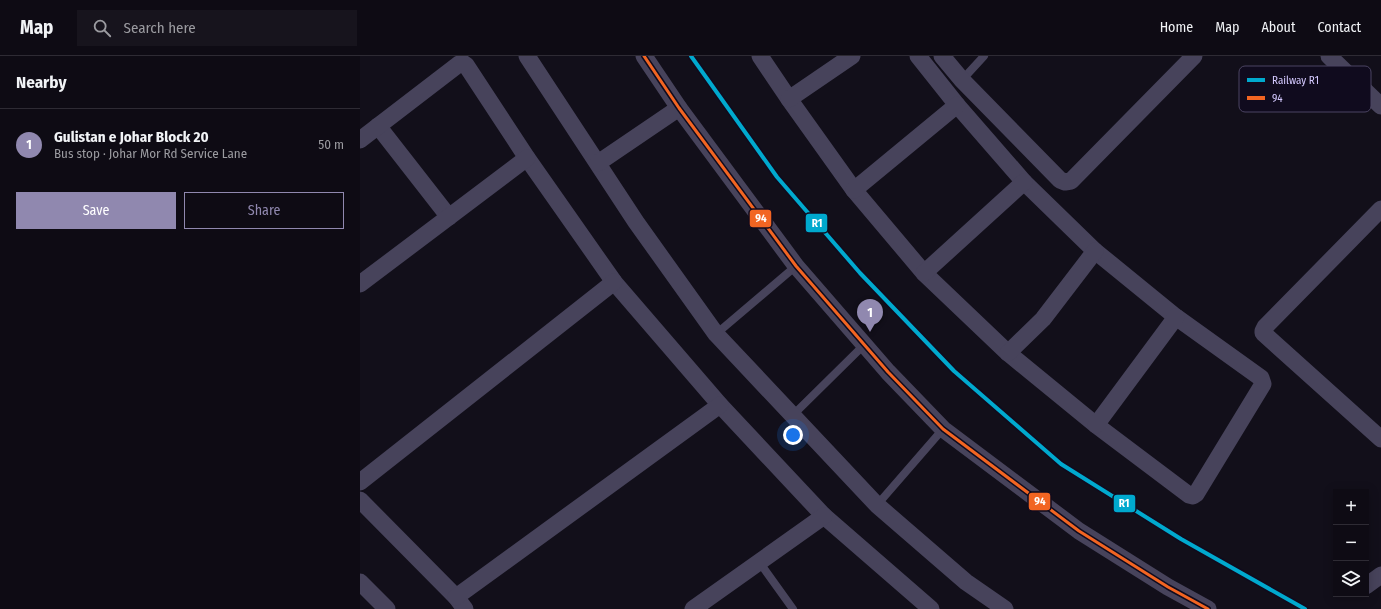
<!DOCTYPE html>
<html lang="en">
<head>
<meta charset="utf-8">
<style>
  :root { --surface:#0e0b14; --page:#17141d; --text:#f1f3f6; --muted:#9b9ba0; --line:#2e2b34; --accent:#9088af }
  body { margin:0; font-family:"Fira Sans Condensed",sans-serif; background:var(--page); color:var(--text) }
  .controls { position:absolute; right:12px; bottom:12px; display:grid; overflow:hidden; border-radius:0px; box-shadow:0 2px 10px #0003 }
  .controls button { width:36px; height:36px; display:grid; place-items:center; padding:0; border:0; border-bottom:1px solid var(--line); background:var(--surface); color:var(--text); font:20px sans-serif }
  .you { position:absolute; left:433px; top:379px; width:14px; height:14px; margin:-10px; border:3px solid #fff; border-radius:50%; background:#1a73e8; box-shadow:0 0 0 6px #1a73e833 }
  .badge { display:grid; place-items:center; width:26px; height:26px; border-radius:50%; background:var(--accent); color:#fff; font-size:13px; font-weight:700 }
  .pin { position:absolute; translate:-50% -33px; filter:drop-shadow(0 1px 2px #0008) }
  .pin::after { content:''; position:absolute; top:21px; width:14px; height:12px; background:inherit; clip-path:polygon(0 0,100% 0,50% 100%) }
  .list { margin:0; padding:0; list-style:none }
  h2 { display:flex; justify-content:space-between; align-items:center; height:52px; margin:0; padding:0 16px; font-size:17px }
  h2 small { font-size:13px; font-weight:400; color:var(--muted) }
  .list li { display:grid; grid-template-columns:26px 1fr auto; gap:12px; align-items:center; box-sizing:border-box; height:72px; padding:0 16px; border-top:1px solid var(--line) }
  .list b { display:block; font-size:15px; white-space:nowrap }
  .list p { margin:0; font-size:13px; white-space:nowrap; color:var(--muted) }
  .list em { font-size:13px; font-style:normal; color:var(--muted) }
  .actions { display:flex; gap:8px; padding:12px 16px }
  .actions a { flex:1; padding:9px 0; border:1px solid var(--accent); border-radius:0px; text-align:center; font-size:14px; color:var(--accent) }
  .actions .main { background:var(--accent); color:#fff }
  .icon { flex:none; width:22px; height:22px; fill:none; stroke:currentColor; stroke-width:2; stroke-linecap:round; stroke-linejoin:round }
  .map { position:relative; flex:none; width:1021px; height:553px; overflow:hidden }
  header { display:flex; align-items:center; gap:24px; box-sizing:border-box; height:56px; padding:0 20px; background:var(--surface); border-bottom:1px solid var(--line) }
  header strong { font-size:19px }
  nav { display:flex; gap:22px; margin-inline-start:auto; font-size:14px }
  .search { width:280px; height:36px; background:var(--page); display:flex; align-items:center; gap:10px; box-sizing:border-box; padding:0 14px; border-radius:0px; color:var(--muted); font-size:15px }
  main { display:flex }
  aside { flex:1; background:var(--surface) }
  .map>svg:first-child { display:block }
  .lines { fill:none; stroke-linecap:round; stroke-linejoin:round }
  .service { stroke:#47435b; stroke-width:8 }
  .minor { stroke:#47435b; stroke-width:17 }
  .bus-1-casing { stroke:#100b1e; stroke-width:6 }
  .bus-1 { stroke:#f26522; stroke-width:3 }
  .rail-1-casing { stroke:#100b1e; stroke-width:7 }
  .rail-1 { stroke:#00a9ce; stroke-width:4 }
  .key { fill:#100b1e; stroke:#4b4462; stroke-width:1 }
  .key-label { font-size:11px; fill:#d4c9ff }
  .line-badge { stroke:#100b1e; stroke-width:1.5 }
  .badge-label { font-size:11px; text-anchor:middle; font-weight:bold; fill:#fff }
</style>
</head>
<body>
<header>
<strong>Map</strong>
<div class="search"><svg class="icon" aria-label="search" viewBox="0 0 24 24"><circle cx="10" cy="10" r="6"/><path d="M15 15l6 6"/></svg>Search here</div>
<nav><a>Home</a><a>Map</a><a>About</a><a>Contact</a></nav>
</header>
<main>
<aside>
<h2>Nearby<small></small></h2>
<ul class="list">
<li><span class="badge">1</span><div><b>Gulistan e Johar Block 20</b><p>Bus stop · Johar Mor Rd Service Lane</p></div><em>50 m</em></li>
</ul>
<div class="actions"><a class="main">Save</a><a>Share</a></div>
</aside>
<div class="map">
<svg width="1021" height="553" viewBox="0 0 1021 553">
  <rect width="100%" height="100%" fill="#120f1a"/>
  <g class="lines">
    <g class="service">
      <path d="M602,24L624,0"/>
      <path d="M356,278L436,210"/>
      <path d="M432,360L504,289"/>
      <path d="M517,449L583,373"/>
      <path d="M400,507L433,553"/>
    </g>
    <g class="minor">
      <path d="M167,0L276,166L356,278L517,449L606,526L645,553"/>
      <path d="M284,0L319,52L436,210L528,316L583,373L719,475L808,531L848,553"/>
      <path d="M400,0L429,43L494,134L564,217L648,297L736,369L829,439L833,440L836,438L903,328L901,322L816,261L735,195L664,126L597,49L558,0"/>
      <path d="M582,0L602,24L700,124L705,126L711,125L834,0"/>
      <path d="M969,0L1021,50"/>
      <path d="M429,43L492,0"/>
      <path d="M18,70L89,161"/>
      <path d="M0,84L99,8L103,7L106,9L167,102L254,226L360,349L464,460L571,553"/>
      <path d="M238,107L319,52"/>
      <path d="M494,134L597,49"/>
      <path d="M1021,153L905,271L903,275V277L1021,383"/>
      <path d="M564,217L664,126"/>
      <path d="M0,228L167,102"/>
      <path d="M648,297L683,263L735,195"/>
      <path d="M736,369L816,261"/>
      <path d="M0,426L254,226"/>
      <path d="M0,444L96,541L105,553"/>
      <path d="M0,526L27,553"/>
      <path d="M1006,530L1021,519"/>
      <path d="M96,541L360,349"/>
      <path d="M333,553L464,460"/>
    </g>
    <defs>
      <path id="bus-1" d="M284,0L319,52L436,210L528,316L583,373L719,475L808,531L848,553"/>
    </defs>
    <use href="#bus-1" class="bus-1-casing"/>
    <use href="#bus-1" class="bus-1"/>
    <defs>
      <path id="rail-1" d="M331,0L417,121L500,217L594,315L701,408L821,483L945,553"/>
    </defs>
    <use href="#rail-1" class="rail-1-casing"/>
    <use href="#rail-1" class="rail-1"/>
  </g>
  <rect x="879" y="10" width="132" height="46" rx="6" class="key"/>
  <rect x="887" y="22" width="18" height="4" fill="#00a9ce"/>
  <rect x="887" y="40" width="18" height="4" fill="#f26522"/>
  <g class="key-label">
    <text x="912" y="28">Railway R1</text>
    <text x="912" y="46">94</text>
  </g>
  <g class="line-badge">
    <rect x="389" y="153" width="23" height="19" rx="4" fill="#f26522"/>
    <rect x="445" y="157" width="23" height="20" rx="4" fill="#00a9ce"/>
    <rect x="668" y="436" width="23" height="19" rx="4" fill="#f26522"/>
    <rect x="753" y="438" width="23" height="19" rx="4" fill="#00a9ce"/>
  </g>
  <g class="badge-label">
    <text x="401" y="166">94</text>
    <text x="457" y="171">R1</text>
    <text x="680" y="449">94</text>
    <text x="764" y="451">R1</text>
  </g>
</svg>
<div class="controls">
<button>+</button>
<button>−</button>
<button><svg class="icon" aria-label="layers" viewBox="0 0 24 24"><path d="M12 4l9 5-9 5-9-5zM3 14l9 5 9-5"/></svg></button>
</div>
<div class="you"></div>
<div class="pin badge" style="left:510px;top:276px">1</div>
</div>
</main>
</body>
</html>
